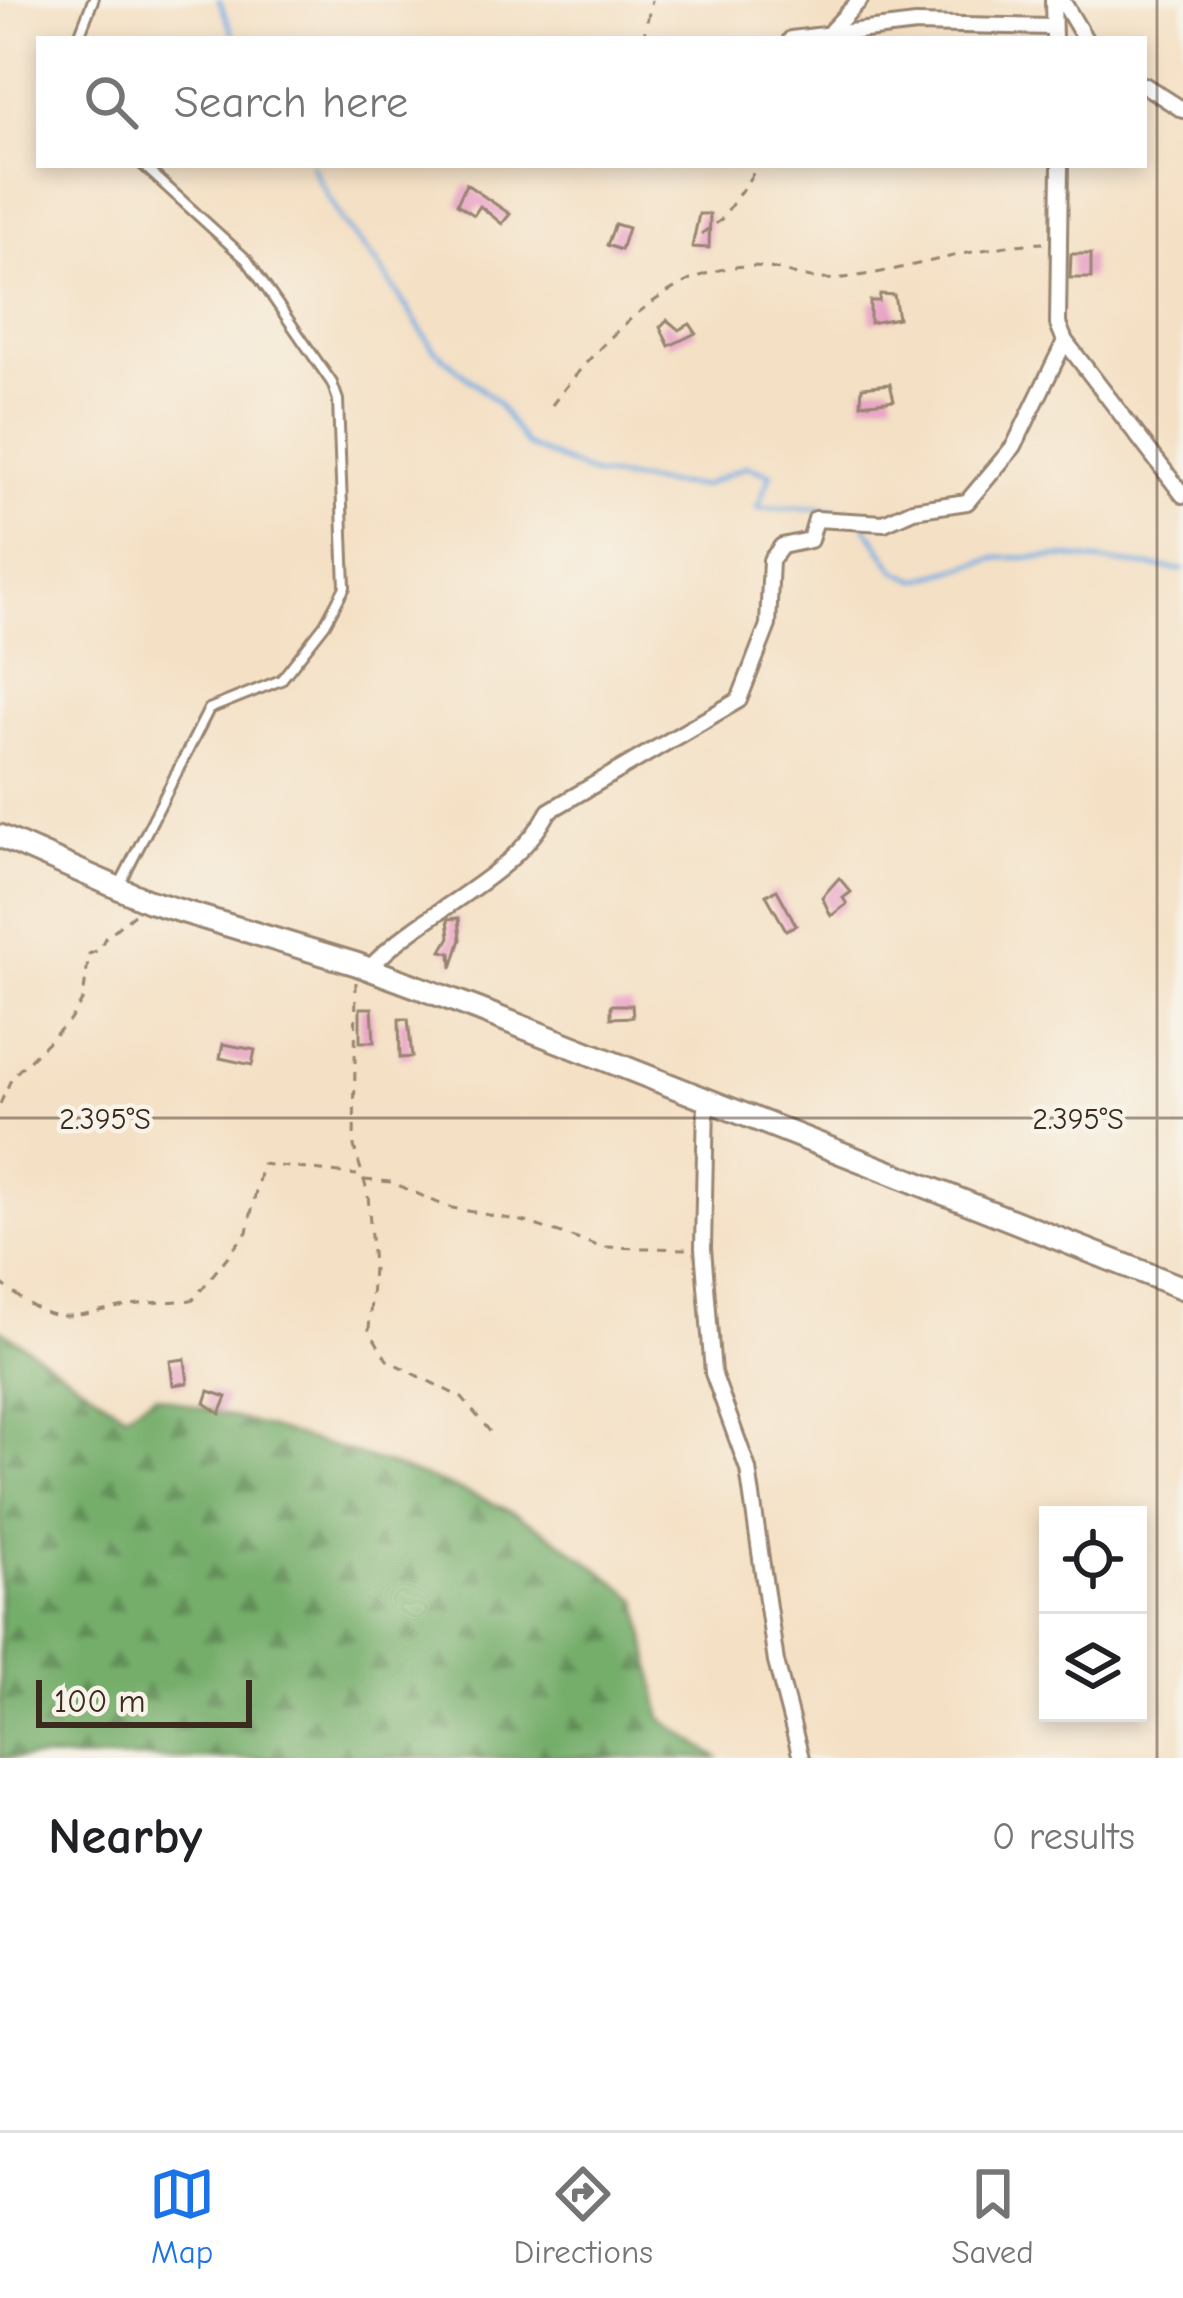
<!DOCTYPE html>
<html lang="en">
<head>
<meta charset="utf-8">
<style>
  :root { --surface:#fff; --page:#f6f6f6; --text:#202124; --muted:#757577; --line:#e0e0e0; --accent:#1a73e8 }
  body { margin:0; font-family:"Comic Neue",sans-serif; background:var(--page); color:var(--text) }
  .controls { position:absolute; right:36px; bottom:36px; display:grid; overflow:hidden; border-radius:0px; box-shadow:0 6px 18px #0003 }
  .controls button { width:108px; height:108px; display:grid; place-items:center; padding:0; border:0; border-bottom:3px solid var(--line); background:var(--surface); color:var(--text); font:60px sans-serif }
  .scale { position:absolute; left:36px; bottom:30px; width:216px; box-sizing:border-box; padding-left:12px; border:6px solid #3b2a1e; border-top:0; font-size:33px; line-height:42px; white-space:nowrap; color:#3b2a1e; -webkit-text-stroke:9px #f7f3e8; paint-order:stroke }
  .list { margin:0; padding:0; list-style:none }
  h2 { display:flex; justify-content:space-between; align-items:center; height:156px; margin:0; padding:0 48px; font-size:51px }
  h2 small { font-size:39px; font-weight:400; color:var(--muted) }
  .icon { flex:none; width:66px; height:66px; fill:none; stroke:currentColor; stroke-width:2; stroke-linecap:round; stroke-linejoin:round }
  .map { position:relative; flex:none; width:1183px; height:1758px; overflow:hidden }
  .search { position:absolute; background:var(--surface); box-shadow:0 6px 18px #0003; left:36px; right:36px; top:36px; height:132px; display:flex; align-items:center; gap:30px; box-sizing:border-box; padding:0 42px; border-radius:0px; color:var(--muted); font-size:45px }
  .sheet { height:372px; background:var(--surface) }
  nav { display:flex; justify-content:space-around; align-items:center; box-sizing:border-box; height:168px; border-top:3px solid var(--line); background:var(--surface); font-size:33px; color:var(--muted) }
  nav a { display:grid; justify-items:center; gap:6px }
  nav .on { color:var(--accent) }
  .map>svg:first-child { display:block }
  .forest { fill:url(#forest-firs); stroke:#586c44; stroke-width:3 }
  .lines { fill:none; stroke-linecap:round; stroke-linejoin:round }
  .stream { stroke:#72ade3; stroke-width:4.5 }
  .building { fill:#e9a5c6 }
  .service-casing { stroke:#988571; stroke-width:14 }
  .minor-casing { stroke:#988571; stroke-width:20 }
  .primary-casing { stroke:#988571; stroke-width:27 }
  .path { stroke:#988571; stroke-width:3; stroke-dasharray:9 9; stroke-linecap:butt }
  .service { stroke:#fff; stroke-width:8 }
  .minor { stroke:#fff; stroke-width:14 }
  .primary { stroke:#fff; stroke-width:21 }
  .ticks { fill:none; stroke:#3b2a1e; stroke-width:3; stroke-opacity:0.45 }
  .ticks-label { font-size:30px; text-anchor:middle; fill:#3b2a1e; stroke:#f7f3e8; stroke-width:9; stroke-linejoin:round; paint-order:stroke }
</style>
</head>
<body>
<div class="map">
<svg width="1183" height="1758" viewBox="0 0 1183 1758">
  <defs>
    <pattern id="forest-firs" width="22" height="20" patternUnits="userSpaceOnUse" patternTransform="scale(3)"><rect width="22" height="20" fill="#75ad6b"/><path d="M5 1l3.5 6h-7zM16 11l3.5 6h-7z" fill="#618d57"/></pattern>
  </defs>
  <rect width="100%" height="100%" fill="#f7f3e8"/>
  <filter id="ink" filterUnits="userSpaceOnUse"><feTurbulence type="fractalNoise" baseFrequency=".00833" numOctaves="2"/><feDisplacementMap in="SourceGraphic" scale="24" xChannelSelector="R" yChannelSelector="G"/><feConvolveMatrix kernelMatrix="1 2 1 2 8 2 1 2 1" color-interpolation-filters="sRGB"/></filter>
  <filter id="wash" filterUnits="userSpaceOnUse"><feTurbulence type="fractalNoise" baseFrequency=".004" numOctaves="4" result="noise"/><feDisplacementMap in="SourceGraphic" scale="48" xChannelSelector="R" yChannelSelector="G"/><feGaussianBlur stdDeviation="2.7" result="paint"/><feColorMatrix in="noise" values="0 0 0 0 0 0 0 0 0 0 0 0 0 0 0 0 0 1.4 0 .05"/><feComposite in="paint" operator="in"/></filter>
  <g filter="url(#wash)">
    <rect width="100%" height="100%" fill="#f4e0c4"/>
    <path class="forest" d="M0,1329L125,1414L155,1395C264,1426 377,1457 483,1499C540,1522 590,1562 638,1600L662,1719L718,1758H0Z"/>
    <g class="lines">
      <g class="stream">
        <path d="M219,0L235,39"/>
        <path d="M311,165L343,223L378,264L433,348L496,402L526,445L594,475L661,483L702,486L747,466L771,474L757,508H816L851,515"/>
        <path d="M865,525L896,571L917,580L997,558L1067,557L1183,570"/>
      </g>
    </g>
    <g id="blocks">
      <g class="building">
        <path d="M466,184L510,214L502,224L480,206L474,215L457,204Z"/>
        <path d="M699,214H710L709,248L692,247Z"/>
        <path d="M615,224L628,228L621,250L607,245Z"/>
        <path d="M1071,254H1091V278H1070Z"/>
        <path d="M880,294L894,295L898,318L870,323V301H879Z"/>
        <path d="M667,320L679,330L690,324L696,333L669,346L660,327Z"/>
        <path d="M890,384L894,400L861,404L862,387Z"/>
        <path d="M839,878L851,892L843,898L847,904L831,916L822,897Z"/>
        <path d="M777,890L796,925L786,930L766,895Z"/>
        <path d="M459,918L461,939L452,968L451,953L442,951L450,937L448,919Z"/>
        <path d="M611,1005H632L633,1017L611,1018Z"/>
        <path d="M360,1008H372L374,1042H360Z"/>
        <path d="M399,1019H408L412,1057L400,1058Z"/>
        <path d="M223,1044L255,1050L252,1065L220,1058Z"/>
        <path d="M185,1359L188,1383L173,1385L170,1361Z"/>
        <path d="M209,1391L227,1397L220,1414L205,1403Z"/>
      </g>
    </g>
  </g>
  <g filter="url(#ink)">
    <use href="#blocks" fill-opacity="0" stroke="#988571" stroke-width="3"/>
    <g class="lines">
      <defs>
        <g id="service">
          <path d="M78,39L93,0"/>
          <path d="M119,886L209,709L281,680L325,624L345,587L338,400L332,383L247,260L143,165"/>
        </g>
        <g id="minor">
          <path d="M1053,0L1054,39"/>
          <path d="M1062,0L1085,39"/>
          <path d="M831,31L860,0"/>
          <path d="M791,39L916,24L1053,27"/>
          <path d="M1144,85L1183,110"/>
          <path d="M1060,165L1058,324L1065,341L1183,495"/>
          <path d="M368,970C419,911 512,882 549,811L739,700L768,625L771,560L782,546L810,540L816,519L884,523L913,510L967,502L1014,446L1065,341"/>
          <path d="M706,1101L703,1248L713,1373L748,1469L776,1662L801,1758"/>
        </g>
        <path id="primary" d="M0,836L148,901L356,964L477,1009L1183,1288"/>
      </defs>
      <use href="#service" class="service-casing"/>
      <use href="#minor" class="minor-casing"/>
      <use href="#primary" class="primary-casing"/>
      <g class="path">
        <path d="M643,39L652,0"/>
        <path d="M701,234L721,220L759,165"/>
        <path d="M552,405C597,345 670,266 751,266C779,266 805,282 833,279C903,273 973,245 1043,243"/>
        <path d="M356,982L354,1146L368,1194L373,1267L369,1330L387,1360L462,1398L493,1435"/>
        <path d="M0,1104L12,1077L70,1020L83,999L89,954L99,950L105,938L134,914"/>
        <path d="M364,1180L391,1182L447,1207L526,1222L601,1247L691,1249"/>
        <path d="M0,1282C55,1329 63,1317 125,1306C148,1302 171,1302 193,1300L247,1232L262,1164L357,1175"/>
      </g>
      <use href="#service" class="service"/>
      <use href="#minor" class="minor"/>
      <use href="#primary" class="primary"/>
    </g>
  </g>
  <path class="ticks" d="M1157,0V1758M0,1118H1183"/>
  <g class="ticks-label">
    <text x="105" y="1129">2.395°S</text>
    <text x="1078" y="1129">2.395°S</text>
  </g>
</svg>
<div class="controls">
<button><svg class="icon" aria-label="locate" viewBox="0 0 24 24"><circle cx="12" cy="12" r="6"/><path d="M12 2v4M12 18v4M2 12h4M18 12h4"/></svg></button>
<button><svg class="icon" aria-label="layers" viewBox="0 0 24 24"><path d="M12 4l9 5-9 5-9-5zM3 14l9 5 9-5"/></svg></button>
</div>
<div class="scale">100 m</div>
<div class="search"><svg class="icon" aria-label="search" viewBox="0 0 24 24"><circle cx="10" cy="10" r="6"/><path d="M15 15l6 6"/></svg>Search here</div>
</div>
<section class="sheet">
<h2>Nearby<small>0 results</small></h2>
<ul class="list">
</ul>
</section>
<nav>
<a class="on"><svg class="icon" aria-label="map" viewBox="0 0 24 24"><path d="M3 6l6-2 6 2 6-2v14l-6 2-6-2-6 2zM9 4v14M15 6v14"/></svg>Map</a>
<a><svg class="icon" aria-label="directions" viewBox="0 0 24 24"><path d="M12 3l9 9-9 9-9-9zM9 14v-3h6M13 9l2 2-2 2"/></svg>Directions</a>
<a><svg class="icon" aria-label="saved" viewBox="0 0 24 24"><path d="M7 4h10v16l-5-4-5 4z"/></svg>Saved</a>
</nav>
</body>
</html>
